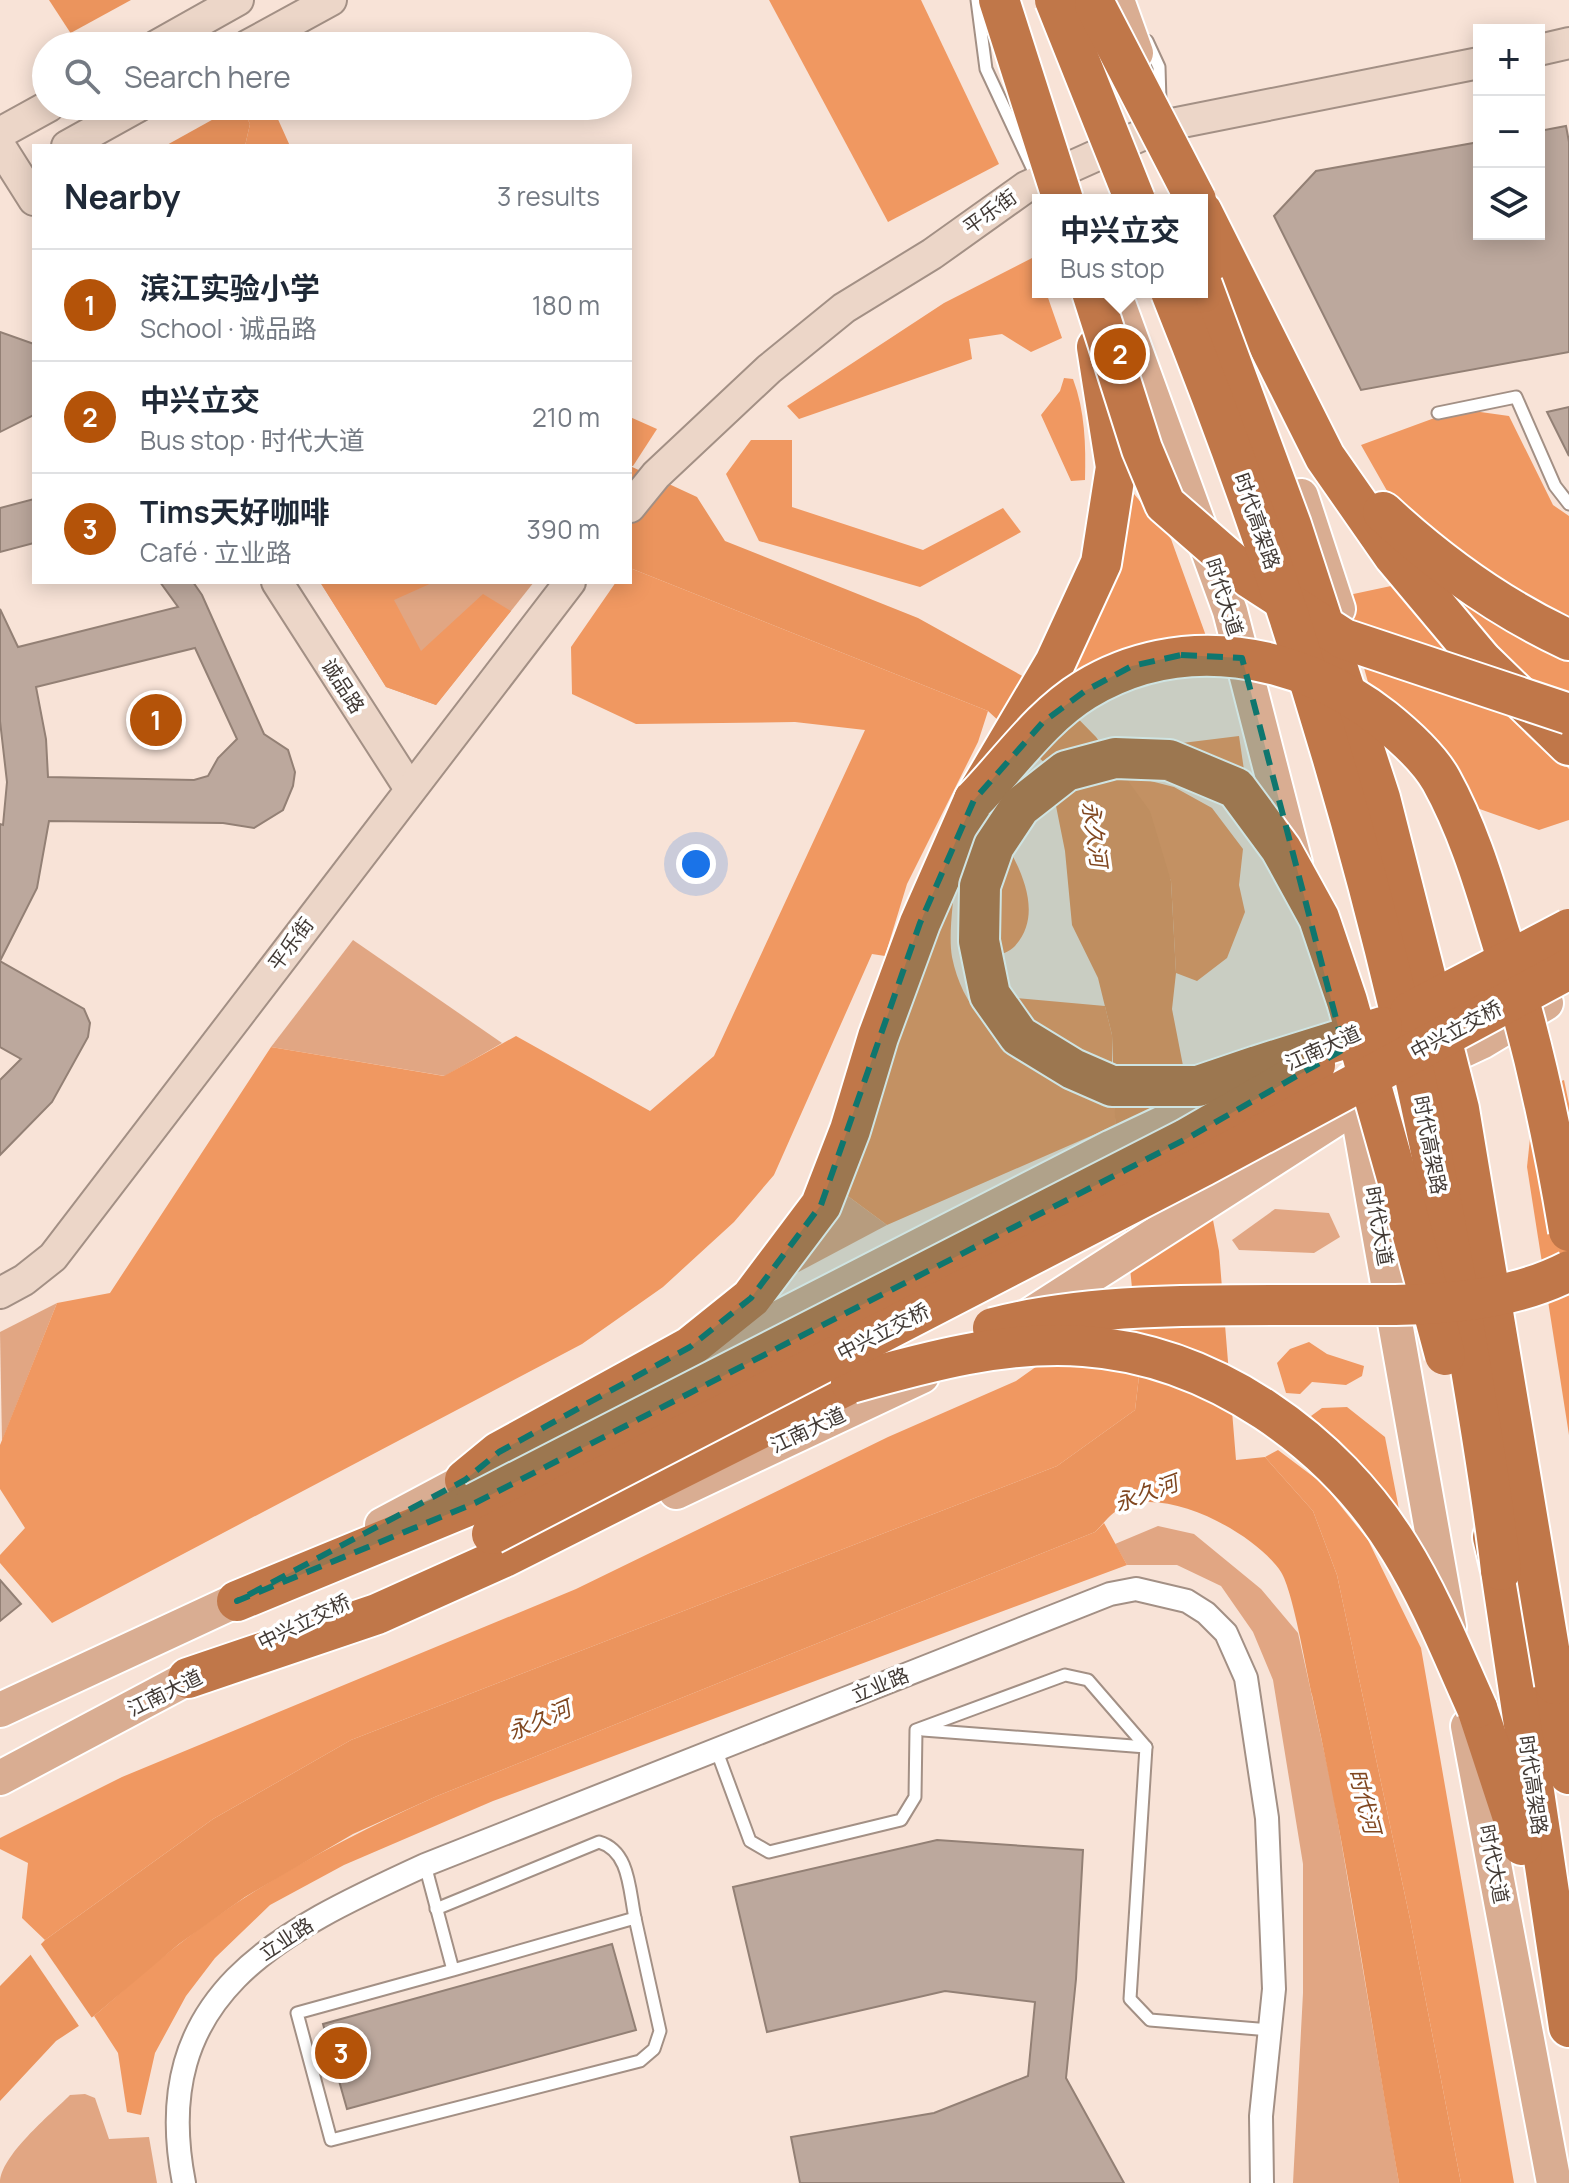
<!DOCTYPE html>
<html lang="en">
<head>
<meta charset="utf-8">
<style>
  :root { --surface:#fff; --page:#f6f6f7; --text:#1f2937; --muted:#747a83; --line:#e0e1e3; --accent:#b45309 }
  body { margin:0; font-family:Manrope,"Noto Sans SC",sans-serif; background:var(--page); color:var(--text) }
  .controls { position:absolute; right:24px; top:24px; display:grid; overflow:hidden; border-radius:0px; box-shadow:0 4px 20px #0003 }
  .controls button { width:72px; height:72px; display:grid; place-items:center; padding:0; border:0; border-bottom:2px solid var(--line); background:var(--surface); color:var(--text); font:40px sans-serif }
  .you { position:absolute; left:696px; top:864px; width:28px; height:28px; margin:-20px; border:6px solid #fff; border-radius:50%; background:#1a73e8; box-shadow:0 0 0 12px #1a73e833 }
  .badge { display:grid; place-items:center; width:52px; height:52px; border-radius:50%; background:var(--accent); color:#fff; font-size:26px; font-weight:700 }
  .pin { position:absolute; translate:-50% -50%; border:4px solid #fff; box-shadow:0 2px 8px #0006 }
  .popup { position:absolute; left:1032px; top:194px; width:176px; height:104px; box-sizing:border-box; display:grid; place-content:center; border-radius:0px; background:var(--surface); filter:drop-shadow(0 2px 6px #0005); font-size:26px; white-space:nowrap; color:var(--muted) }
  .popup b { font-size:30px; color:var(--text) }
  .popup::after { content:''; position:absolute; left:50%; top:100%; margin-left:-16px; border:16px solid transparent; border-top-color:var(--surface) }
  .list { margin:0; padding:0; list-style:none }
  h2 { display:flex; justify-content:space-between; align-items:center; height:104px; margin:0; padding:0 32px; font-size:34px }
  h2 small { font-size:26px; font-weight:400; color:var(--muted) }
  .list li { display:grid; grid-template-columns:52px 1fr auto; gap:24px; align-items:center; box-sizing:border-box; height:112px; padding:0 32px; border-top:2px solid var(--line) }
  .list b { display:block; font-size:30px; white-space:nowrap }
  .list p { margin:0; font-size:26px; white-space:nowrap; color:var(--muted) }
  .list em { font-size:26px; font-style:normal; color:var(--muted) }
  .icon { flex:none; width:44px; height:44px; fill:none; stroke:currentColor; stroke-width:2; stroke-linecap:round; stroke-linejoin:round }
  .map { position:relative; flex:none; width:1569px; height:2183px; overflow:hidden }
  .search { position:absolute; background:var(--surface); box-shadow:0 4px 20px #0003; left:32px; top:32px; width:600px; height:88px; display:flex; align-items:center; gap:20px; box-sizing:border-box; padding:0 28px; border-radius:44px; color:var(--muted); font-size:30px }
  .panel { position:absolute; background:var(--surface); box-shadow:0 4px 20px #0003; left:32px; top:144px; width:600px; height:440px; border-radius:0px }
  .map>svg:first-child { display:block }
  .green { fill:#e1a683 }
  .forest { fill:#f09861 }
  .water { fill:#eb945d }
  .pier { fill:#f8e3d7 }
  .building { fill:#bca89d; stroke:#938075; stroke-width:2; fill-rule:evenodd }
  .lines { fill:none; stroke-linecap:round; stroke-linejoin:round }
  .lane-casing { stroke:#a39085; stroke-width:15 }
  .street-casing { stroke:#a39085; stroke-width:26 }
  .secondary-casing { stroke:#a39085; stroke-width:34 }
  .primary-casing { stroke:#fff; stroke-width:38 }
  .highway-casing { stroke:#fff; stroke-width:44 }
  .lane { stroke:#fff; stroke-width:11 }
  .street { stroke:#fff; stroke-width:22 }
  .secondary { stroke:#ecd6c8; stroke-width:30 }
  .primary { stroke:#d9ad92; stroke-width:34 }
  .highway { stroke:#c07749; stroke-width:40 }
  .highway-bridge-casing { stroke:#fff; stroke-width:44; stroke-linecap:butt }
  .highway-bridge { stroke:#c07749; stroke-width:40 }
  .marked { fill:#0f766e; fill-opacity:0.2; stroke:#0f766e; stroke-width:6; stroke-dasharray:16 10; stroke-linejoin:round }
  .labels { text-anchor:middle; stroke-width:7; stroke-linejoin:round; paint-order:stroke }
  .street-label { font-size:20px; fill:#423a35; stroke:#fff }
  .water-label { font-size:22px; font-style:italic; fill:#804720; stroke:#fff }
</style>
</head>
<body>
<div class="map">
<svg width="1569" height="2183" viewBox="0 0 1569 2183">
  <rect width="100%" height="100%" fill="#f8e3d7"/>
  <g class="green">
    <path d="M320,582H534L436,705L386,687Z"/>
    <path d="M353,940L502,1043L445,1076L271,1047Z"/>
    <path d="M841,1191L887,1225L776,1284Z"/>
    <path d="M1275,1209L1329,1213L1340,1237L1314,1253L1239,1250L1232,1240Z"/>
    <path d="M57,1303L2,1441L0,1332Z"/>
    <path d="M1158,1526L1194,1534L1261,1589L1298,1633L1332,1787L1399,2183H1293L1303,1993V1864L1273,1680L1253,1632L1221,1586L1177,1565H1127L1115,1544Z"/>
    <path d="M85,2094L95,2098L109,2139L149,2137L157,2183H0C0,2156 50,2115 70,2095Z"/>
  </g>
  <g class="forest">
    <path d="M769,0H921L999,164L888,222Z"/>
    <path d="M241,106H272L290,146H245L250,124Z"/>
    <path d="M1034,257L1038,292H1046L1062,338L1031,352L1002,334L969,339L972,359L799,419L787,406L944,303Z"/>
    <path d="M1064,378L1073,379C1085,411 1086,445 1085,480L1071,481L1041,415L1060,391Z"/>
    <path d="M1459,409L1509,416L1553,505L1569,516V716L1445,593L1361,445Z"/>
    <path d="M630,417L657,429L633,466H630Z"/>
    <path d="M751,440H792V507L923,550L1003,508L1021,532L920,587L759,541L726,474Z"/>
    <path d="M1125,483L1171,539L1206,636L1119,651L1068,677Z"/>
    <path d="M630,568L988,711L978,742L907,884L885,956L872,954L774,1175L734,1222L663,1287L582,1344L52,1623L0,1563V1555L25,1528L0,1489V1445L57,1303L110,1293L271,1047L444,1076L516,1036L650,1111L714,1056L865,730L795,722L636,724L572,694L571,647L616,582H630Z"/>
    <path d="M320,582H434L394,600L421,651L483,594L511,611L436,705L386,687Z"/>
    <path d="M1391,586L1569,769V820L1539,830L1460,802L1371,693L1344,596Z"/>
    <path d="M1239,736L1248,797L1166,745Z"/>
    <path d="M1123,774L1174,787L1212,808L1243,849L1239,885L1245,912L1227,958L1197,981L1176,973L1171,881Z"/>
    <path d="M1009,849C1025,878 1041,917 1015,946C1010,952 998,955 992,959L983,886Z"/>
    <path d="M955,876C954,901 948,933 952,957C969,1042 1045,1061 1114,1095L1116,1125L887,1225L841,1191Z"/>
    <path d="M1004,997L1105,1006L1112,1035V1062L1074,1055L1015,1019Z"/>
    <path d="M1564,1080L1569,1104V1435L1527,1167L1535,1091Z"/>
    <path d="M1134,1297L1140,1368L1135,1410L1057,1466L351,1740L213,1819L45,1940L22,1918L28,1863L0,1849V1838L122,1777L576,1589L888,1437L1016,1381Z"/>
    <path d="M1309,1342L1327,1354L1364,1366L1362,1376L1346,1385L1312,1382L1300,1394L1286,1393L1277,1363L1290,1349Z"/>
    <path d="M1347,1407L1385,1437L1404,1535L1360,1466L1311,1416L1322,1408Z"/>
    <path d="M1278,1450L1323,1484L1368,1540L1421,1648L1514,2183H1461L1410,1919L1337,1575L1313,1511L1265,1457Z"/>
    <path d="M1104,1523L1127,1565L493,1801L344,1865L270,1905L215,1958L186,1996L155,2053L141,2115L127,2112L118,2053L94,2016C122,1992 149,1967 178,1945C257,1883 346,1837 437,1796L1095,1532Z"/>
  </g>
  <g class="water">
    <path d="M49,0H159L79,46Z"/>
    <path d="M118,106H241L250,124L245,146H144Z"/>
    <path d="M630,466L697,497L725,541L918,618L1053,693L1096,737L1150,811L1171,881L1176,973L1172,1009L1219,1251L1236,1460L1265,1457L1313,1511L1337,1575L1410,1919L1461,2183H1399C1370,2020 1348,1856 1312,1695C1306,1669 1293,1591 1281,1572C1256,1534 1167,1485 1121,1508C1112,1512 1102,1525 1095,1532L437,1796L353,1834L245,1897L179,1944L94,2016L56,2041L0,2101V1986L45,1940L213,1819L351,1740L1057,1466L1135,1410L1140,1368L1115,1118L1112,1035L1098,978L1072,925L1065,851L1048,766L988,711L630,568Z"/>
  </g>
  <g class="pier">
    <path d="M131,0H164L199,46H74L67,35Z"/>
    <path d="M114,106H237L165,146H139Z"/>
    <path d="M38,1940L94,2021L81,2029L28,1951Z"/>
  </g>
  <g class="building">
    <path d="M1566,126L1569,142V352L1361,390L1274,216L1316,171L1479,142V234H1539V131Z"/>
    <path d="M0,332L34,344V415L0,432Z"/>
    <path d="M1569,407V456L1547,412Z"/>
    <path d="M34,499V543L0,552V508Z"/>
    <path d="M160,582H193L202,595L264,734L288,750L295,772L293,786L283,810L254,828L223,823L49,821L37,888L0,961L84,1009L90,1023L88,1037L52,1102L0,1155V1080L21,1059L0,1047V824L3,825L7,782L0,721V609L18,647L178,607ZM195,648L237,739L218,758L208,776L194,780L48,777L46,739L36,687Z"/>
    <path d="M0,1580L21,1604L0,1621Z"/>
    <path d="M937,1840L1083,1850L1076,1979L1066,2078L1124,2183H800L791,2137L934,2113L1028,2076L1035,2002L945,1991L767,2032L733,1887Z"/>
    <path d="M612,1944L636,2030L347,2109L323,2024Z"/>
  </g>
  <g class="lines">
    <defs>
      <g id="lane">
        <path d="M977,0L986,69L1036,176"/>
        <path d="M1147,41L1159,67L1160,101"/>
        <path d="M1438,413L1516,397L1555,486L1569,504"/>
        <path d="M923,1730L1146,1747"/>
        <path d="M716,1749L750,1841L769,1852L901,1820L915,1797L916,1730L1065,1675L1088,1680L1146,1747L1130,1999L1150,2020L1270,2030"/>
        <path d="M425,1865L453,1970L297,2013L331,2140L640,2061L654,2049L660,2031L635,1918L453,1970"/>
        <path d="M436,1909L599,1842C630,1851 629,1890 635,1918"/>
      </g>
      <path id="street" d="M184,2183C147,1994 279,1932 425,1865L1110,1594L1136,1589L1187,1601L1206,1613L1226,1633L1246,1678L1267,1818L1274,1989L1261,2116L1262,2183"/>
      <g id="secondary">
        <path d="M156,46L238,0"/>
        <path d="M247,46L331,0"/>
        <path d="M1539,50L1569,43"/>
        <path d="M0,133L49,106"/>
        <path d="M0,146L34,200"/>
        <path d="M67,146L139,106"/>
        <path d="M630,507L656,475L769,369L844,308L932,254L1026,187L1162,126L1479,63"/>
        <path d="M277,582L410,789"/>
        <path d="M0,1293L24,1280L53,1257L570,582"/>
      </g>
      <g id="primary">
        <path d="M1117,0L1136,53"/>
        <path d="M1114,292L1230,611L1295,863"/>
        <path d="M1301,496L1338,609"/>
        <path d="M1423,1069L1483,1041L1546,1003"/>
        <path d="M1352,1080L1449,1627"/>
        <path d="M1027,1317L1373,1095"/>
        <path d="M679,1369L1112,1147L1239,1087"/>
        <path d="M676,1492L922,1376"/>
        <path d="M382,1525L487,1469"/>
        <path d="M0,1710L261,1589"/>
        <path d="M1468,1726L1554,2183"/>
        <path d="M0,1778L188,1678L214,1670"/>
      </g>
      <g id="highway">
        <path d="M1202,212L1325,457L1394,556L1482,661L1569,745"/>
        <path d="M1383,512C1439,564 1500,608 1569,640"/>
        <path d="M465,1480L499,1452L690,1347L751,1298L821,1205L850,1130L878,1037L920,923L974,800L1055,663L1101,563L1116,467L1097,347"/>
        <path d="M1493,1537L1501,1570L1569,2027"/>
        <path d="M237,1601L475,1503"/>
        <path d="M188,1678L377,1614L504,1557L851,1383"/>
        <path d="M1555,1684L1569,1774"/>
        <path d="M1477,1708L1522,1845"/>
      </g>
    </defs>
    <use href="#lane" class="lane-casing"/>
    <use href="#street" class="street-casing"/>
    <use href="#secondary" class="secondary-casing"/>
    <use href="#primary" class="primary-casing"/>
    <use href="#highway" class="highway-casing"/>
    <use href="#lane" class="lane"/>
    <use href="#street" class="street"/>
    <use href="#secondary" class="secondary"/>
    <use href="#primary" class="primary"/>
    <use href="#highway" class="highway"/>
    <defs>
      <g id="highway-bridge">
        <path d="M999,0L1063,200"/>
        <path d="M1055,0L1135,200"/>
        <path d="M1095,5L1196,200"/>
        <path d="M1202,285L1291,525L1380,798L1459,1109L1555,1684"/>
        <path d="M1092,292L1142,449L1165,504L1250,578L1344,639L1569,714"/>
        <path d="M1171,292C1306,628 1405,976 1465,1333C1478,1412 1492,1490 1501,1570"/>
        <path d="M974,800C1010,763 1041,717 1085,690C1180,632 1298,652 1383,719C1403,735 1428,757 1441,780C1466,825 1482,876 1497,926C1529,1026 1552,1128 1569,1231"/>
        <path d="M1410,1012L1569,929"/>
        <path d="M1382,1027L1257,1066L1198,1086H1112L1073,1069L1019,1036L990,995L979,941L980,886L994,846L1020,807L1066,771L1115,758L1169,760L1236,788L1281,849L1319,918L1347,1001L1407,1213L1445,1355"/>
        <path d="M993,1328C1091,1302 1222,1305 1325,1305C1406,1305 1495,1309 1569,1271"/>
        <path d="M851,1383C926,1362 1005,1340 1084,1346C1213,1355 1334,1441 1400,1549C1431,1599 1453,1655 1477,1708"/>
        <path d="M475,1503L1186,1139L1315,1065"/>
        <path d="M492,1534L1203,1166L1569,969"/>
      </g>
    </defs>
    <use href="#highway-bridge" class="highway-bridge-casing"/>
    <use href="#highway-bridge" class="highway-bridge"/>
  </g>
  <path class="marked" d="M1181,655L1242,658L1344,1049L1186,1139L475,1503L237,1601L465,1480L499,1452L690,1347L751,1298L821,1205L920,923L974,800L1043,722L1085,691L1132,666Z"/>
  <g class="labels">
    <g class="street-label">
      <text transform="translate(990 212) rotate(-36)" y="7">平乐街</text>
      <text transform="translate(1257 521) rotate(71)" y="7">时代高架路</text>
      <text transform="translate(1224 597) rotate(72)" y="7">时代大道</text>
      <text transform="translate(343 686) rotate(57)" y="7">诚品路</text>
      <text transform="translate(291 944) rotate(-53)" y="7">平乐街</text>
      <text transform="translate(1456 1030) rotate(-28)" y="7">中兴立交桥</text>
      <text transform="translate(1323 1048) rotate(-24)" y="7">江南大道</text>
      <text transform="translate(1430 1145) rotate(79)" y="7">时代高架路</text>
      <text transform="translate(1379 1226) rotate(80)" y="7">时代大道</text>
      <text transform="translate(883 1332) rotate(-27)" y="7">中兴立交桥</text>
      <text transform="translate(808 1430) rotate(-25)" y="7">江南大道</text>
      <text transform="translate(304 1622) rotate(-26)" y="7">中兴立交桥</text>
      <text transform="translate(880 1685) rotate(-22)" y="7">立业路</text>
      <text transform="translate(165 1693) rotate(-26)" y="7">江南大道</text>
      <text transform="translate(1533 1785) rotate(82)" y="7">时代高架路</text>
      <text transform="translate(1494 1864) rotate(79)" y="7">时代大道</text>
      <text transform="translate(286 1939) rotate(-33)" y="7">立业路</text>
    </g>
    <g class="water-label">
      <text transform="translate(1095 834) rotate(82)" y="8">永久河</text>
      <text transform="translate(1146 1493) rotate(-20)" y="8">永久河</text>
      <text transform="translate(539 1720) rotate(-23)" y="8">永久河</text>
      <text transform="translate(1365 1801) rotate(75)" y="8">时代河</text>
    </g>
  </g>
</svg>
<div class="controls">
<button>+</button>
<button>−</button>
<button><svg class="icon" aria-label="layers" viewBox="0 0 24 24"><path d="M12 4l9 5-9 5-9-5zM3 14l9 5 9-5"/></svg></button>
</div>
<div class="you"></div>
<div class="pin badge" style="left:156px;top:720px">1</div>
<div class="pin badge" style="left:1120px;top:354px">2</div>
<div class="popup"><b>中兴立交</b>Bus stop</div>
<div class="pin badge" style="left:341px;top:2053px">3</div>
<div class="search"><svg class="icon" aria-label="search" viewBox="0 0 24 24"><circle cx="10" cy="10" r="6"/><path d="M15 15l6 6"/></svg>Search here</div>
<section class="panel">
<h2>Nearby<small>3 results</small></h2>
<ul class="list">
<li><span class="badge">1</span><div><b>滨江实验小学</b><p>School · 诚品路</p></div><em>180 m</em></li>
<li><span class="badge">2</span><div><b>中兴立交</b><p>Bus stop · 时代大道</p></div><em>210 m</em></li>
<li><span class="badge">3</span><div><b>Tims天好咖啡</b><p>Café · 立业路</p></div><em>390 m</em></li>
</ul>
</section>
</div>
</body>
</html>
